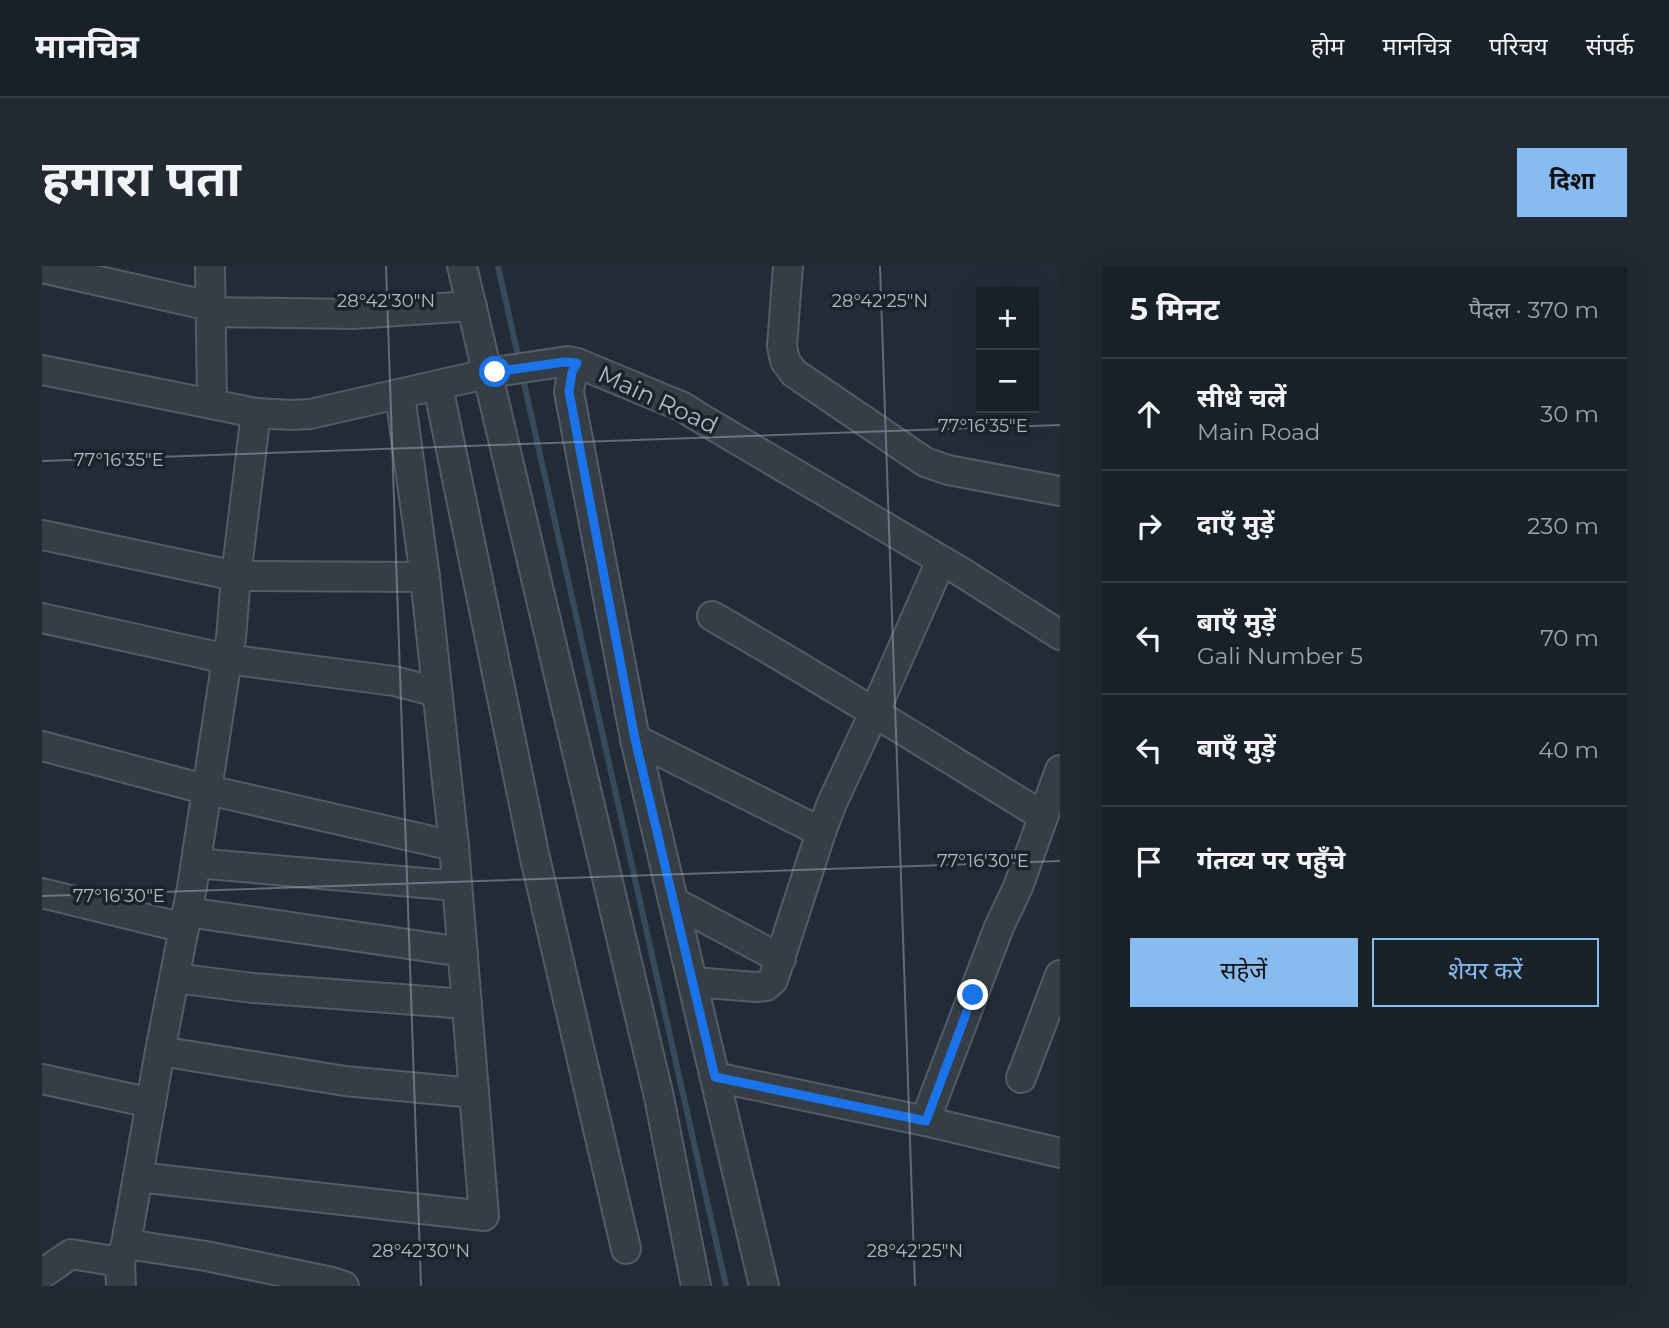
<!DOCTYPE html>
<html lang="hi">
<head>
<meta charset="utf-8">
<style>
  :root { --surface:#192128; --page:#222930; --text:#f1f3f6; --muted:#9fa3a8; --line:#373e45; --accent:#87bbf1 }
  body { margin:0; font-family:Montserrat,"Noto Sans Devanagari",sans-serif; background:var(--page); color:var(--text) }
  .controls { position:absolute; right:21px; top:21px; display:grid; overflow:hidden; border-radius:0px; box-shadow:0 7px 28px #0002 }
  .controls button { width:63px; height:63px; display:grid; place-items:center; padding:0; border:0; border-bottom:2px solid var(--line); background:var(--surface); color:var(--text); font:35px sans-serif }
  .stop { position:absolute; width:21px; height:21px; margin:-16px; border:5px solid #1a73e8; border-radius:50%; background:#fff }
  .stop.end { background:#1a73e8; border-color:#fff; box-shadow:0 2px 7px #0008 }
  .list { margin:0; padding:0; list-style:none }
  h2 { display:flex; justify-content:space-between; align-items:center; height:91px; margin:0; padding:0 28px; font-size:30px }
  h2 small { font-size:23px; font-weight:400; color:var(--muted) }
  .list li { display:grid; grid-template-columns:46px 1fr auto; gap:21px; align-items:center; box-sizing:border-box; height:112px; padding:0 28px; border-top:2px solid var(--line) }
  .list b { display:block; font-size:26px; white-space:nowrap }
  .list p { margin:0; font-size:23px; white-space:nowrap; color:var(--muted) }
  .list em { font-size:23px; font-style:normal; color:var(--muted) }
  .actions { display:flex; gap:14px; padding:21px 28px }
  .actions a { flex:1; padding:16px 0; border:2px solid var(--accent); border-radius:0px; text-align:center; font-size:24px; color:var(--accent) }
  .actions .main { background:var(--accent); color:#111 }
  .icon { flex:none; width:38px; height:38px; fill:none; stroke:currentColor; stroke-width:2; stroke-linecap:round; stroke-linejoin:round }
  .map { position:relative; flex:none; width:1018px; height:1020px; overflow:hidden; border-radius:0px }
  header { display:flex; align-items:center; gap:42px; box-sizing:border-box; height:98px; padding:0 35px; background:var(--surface); border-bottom:2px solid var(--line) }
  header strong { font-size:33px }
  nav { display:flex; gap:38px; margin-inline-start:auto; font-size:24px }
  .intro { display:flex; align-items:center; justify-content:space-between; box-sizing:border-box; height:168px; padding:0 42px }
  h1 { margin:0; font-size:49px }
  .button { padding:18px 32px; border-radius:0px; background:var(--accent); color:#111; font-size:24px; font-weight:700 }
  main { display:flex; gap:42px; padding:0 42px }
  aside { flex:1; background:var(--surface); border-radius:0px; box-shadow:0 7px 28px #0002 }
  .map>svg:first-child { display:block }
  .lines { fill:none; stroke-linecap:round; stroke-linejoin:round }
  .stream { stroke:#364a5c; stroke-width:6 }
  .minor-casing { stroke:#525c64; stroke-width:32 }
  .minor { stroke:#353e47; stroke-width:28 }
  .route { stroke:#1a73e8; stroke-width:9 }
  .ticks { fill:none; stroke:#afb9c3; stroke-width:2; stroke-opacity:0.45 }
  .labels { text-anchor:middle; stroke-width:7; stroke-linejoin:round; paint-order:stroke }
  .street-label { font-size:24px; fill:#afb9c3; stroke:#1a232b }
  .ticks-label { font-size:18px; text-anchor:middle; fill:#afb9c3; stroke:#1a232b; stroke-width:7; stroke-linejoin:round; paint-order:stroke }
</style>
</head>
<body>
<header>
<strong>मानचित्र</strong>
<nav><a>होम</a><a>मानचित्र</a><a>परिचय</a><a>संपर्क</a></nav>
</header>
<div class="intro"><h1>हमारा पता</h1><a class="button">दिशा</a></div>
<main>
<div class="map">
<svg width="1018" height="1020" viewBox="0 0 1018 1020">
  <rect width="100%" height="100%" fill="#212c36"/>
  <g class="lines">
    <g class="stream">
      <path d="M456,0L477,94"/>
      <path d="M480,108L684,1020"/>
    </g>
    <defs>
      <g id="minor">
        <path d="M168,0L170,138"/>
        <path d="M420,0L617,831L654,1020"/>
        <path d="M746,0L740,80L743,95L752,107L883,196L906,204L1018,225"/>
        <path d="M0,2L168,40"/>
        <path d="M168,46L311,48L430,40"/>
        <path d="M535,97L530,106L527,126L593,473L722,1020"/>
        <path d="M0,104L214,147L249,149L268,148L453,106L526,95L535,97L641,141L655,150L921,307L1018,369"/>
        <path d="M396,120L493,592L584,983"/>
        <path d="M0,269L194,310L383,311"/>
        <path d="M670,350C782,414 891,483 1001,550"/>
        <path d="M0,352L185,393L352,415L395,426"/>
        <path d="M593,473L779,566"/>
        <path d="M0,480L166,524L412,580"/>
        <path d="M154,597L415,620"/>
        <path d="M0,627L142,662"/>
        <path d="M632,636L739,693"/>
        <path d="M145,646L421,686"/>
        <path d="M133,712L211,722L425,738"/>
        <path d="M651,716L714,721L724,720L731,714L779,566L790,537L832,447L899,295"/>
        <path d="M118,785L303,815L432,827"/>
        <path d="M673,811L883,855L1018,887"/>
        <path d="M979,812L1018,709"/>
        <path d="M0,813L109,837"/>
        <path d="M883,855L957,661L976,621L1018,504"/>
        <path d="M96,911L442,950L412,580L383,311L358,129"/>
        <path d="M84,978L164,990L290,1016L302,1020"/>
        <path d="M0,1008L29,988L78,996"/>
        <path d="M79,1020L78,996L84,978L118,785L150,621L185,393L189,372L194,310L214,147"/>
      </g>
    </defs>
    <use href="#minor" class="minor-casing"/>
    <use href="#minor" class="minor"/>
  </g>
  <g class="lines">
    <path class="route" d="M453,106L522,96L535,97L530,106L527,126L593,473L673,811L884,855L931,729"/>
  </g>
  <path class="ticks" d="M344,0L379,1020M838,0L873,1020M0,195L1018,159M0,630L1018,595"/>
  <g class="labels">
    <g class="street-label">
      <text transform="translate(616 134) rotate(25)" y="8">Main Road</text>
    </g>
  </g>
  <g class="ticks-label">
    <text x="344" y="41">28°42'30"N</text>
    <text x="838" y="41">28°42'25"N</text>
    <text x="941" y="166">77°16'35"E</text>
    <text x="77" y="200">77°16'35"E</text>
    <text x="941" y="601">77°16'30"E</text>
    <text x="77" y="636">77°16'30"E</text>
    <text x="379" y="991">28°42'30"N</text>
    <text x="873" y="991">28°42'25"N</text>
  </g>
</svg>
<div class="controls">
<button>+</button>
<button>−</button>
</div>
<div class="stop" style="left:453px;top:106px"></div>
<div class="stop end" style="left:931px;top:729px"></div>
</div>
<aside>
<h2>5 मिनट<small>पैदल · 370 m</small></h2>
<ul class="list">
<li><svg class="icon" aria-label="ahead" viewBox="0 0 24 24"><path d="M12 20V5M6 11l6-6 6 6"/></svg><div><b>सीधे चलें</b><p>Main Road</p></div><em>30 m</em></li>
<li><svg class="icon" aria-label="right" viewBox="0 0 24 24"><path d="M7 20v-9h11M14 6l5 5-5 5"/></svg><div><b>दाएँ मुड़ें</b></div><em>230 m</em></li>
<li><svg class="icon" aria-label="left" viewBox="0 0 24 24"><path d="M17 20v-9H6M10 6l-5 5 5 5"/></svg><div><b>बाएँ मुड़ें</b><p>Gali Number 5</p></div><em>70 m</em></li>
<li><svg class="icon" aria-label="left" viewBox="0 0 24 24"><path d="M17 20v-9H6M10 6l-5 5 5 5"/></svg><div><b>बाएँ मुड़ें</b></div><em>40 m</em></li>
<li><svg class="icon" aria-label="arrive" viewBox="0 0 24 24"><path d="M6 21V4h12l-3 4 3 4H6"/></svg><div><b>गंतव्य पर पहुँचे</b></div></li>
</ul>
<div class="actions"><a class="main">सहेजें</a><a>शेयर करें</a></div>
</aside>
</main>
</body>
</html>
